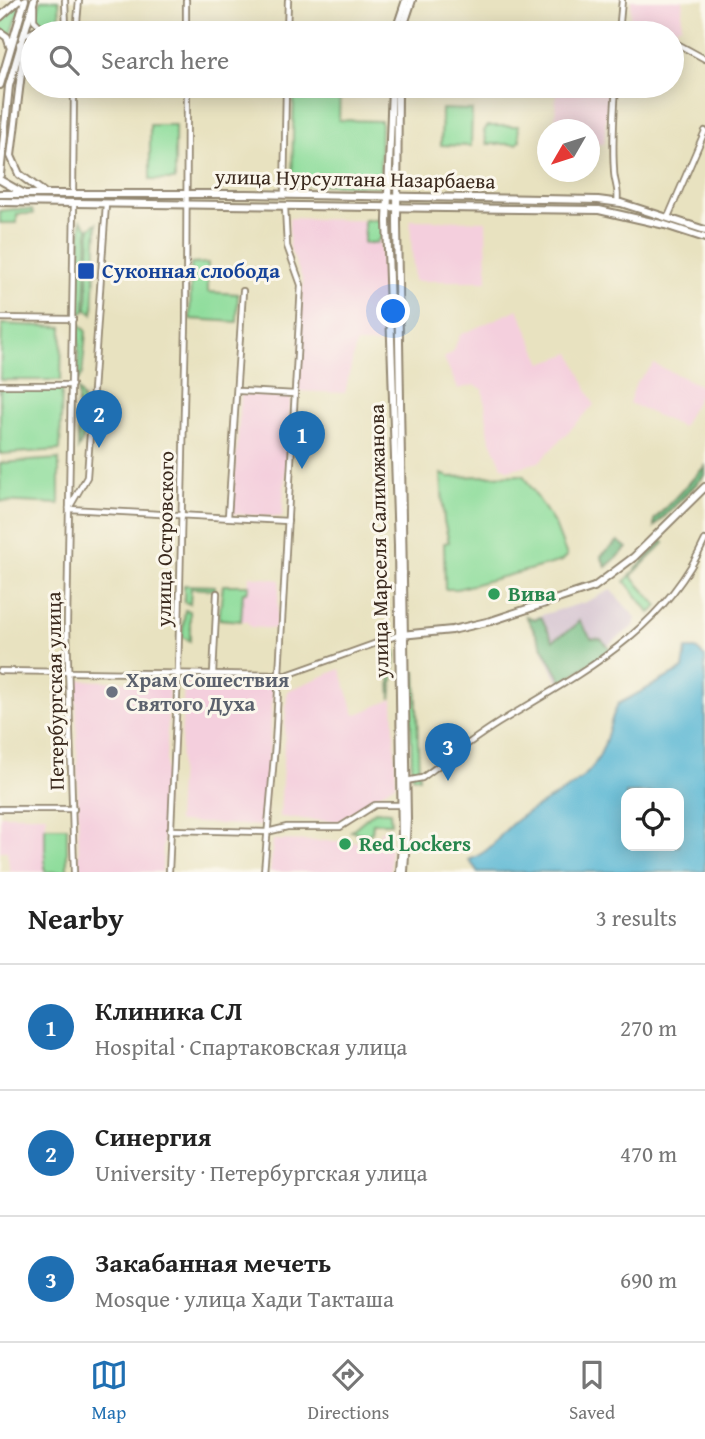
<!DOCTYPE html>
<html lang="en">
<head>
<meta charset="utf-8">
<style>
  :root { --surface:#fff; --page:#f2f2f2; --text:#222; --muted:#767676; --line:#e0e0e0; --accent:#1f6fb2 }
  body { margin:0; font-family:"Gentium Book Plus",serif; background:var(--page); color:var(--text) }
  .controls { position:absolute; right:21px; bottom:21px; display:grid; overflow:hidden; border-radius:14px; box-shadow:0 4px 18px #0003 }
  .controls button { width:63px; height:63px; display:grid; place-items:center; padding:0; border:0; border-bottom:2px solid var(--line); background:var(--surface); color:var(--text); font:35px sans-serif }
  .compass { position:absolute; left:537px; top:119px; width:63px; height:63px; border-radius:50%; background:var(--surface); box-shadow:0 4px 18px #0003; rotate:231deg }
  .you { position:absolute; left:394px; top:312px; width:24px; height:24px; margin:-18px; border:5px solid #fff; border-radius:50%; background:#1a73e8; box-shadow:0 0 0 10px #1a73e833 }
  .badge { display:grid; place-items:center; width:46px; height:46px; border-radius:50%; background:var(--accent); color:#fff; font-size:23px; font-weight:700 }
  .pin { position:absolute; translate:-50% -58px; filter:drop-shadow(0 2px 4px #0008) }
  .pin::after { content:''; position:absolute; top:37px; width:24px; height:21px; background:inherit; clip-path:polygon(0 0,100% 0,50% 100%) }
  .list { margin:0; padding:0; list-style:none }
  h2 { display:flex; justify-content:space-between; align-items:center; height:91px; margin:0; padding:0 28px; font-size:30px }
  h2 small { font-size:23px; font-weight:400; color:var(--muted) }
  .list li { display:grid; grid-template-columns:46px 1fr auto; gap:21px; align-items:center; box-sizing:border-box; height:126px; padding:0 28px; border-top:2px solid var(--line) }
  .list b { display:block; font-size:26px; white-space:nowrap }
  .list p { margin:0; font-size:23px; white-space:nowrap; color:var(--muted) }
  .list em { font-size:23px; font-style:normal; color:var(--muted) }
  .icon { flex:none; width:38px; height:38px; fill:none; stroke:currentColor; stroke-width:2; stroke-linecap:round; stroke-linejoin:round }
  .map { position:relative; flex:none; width:705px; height:872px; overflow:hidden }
  .search { position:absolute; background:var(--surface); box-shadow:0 4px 18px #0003; left:21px; right:21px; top:21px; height:77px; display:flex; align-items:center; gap:18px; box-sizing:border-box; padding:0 24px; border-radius:38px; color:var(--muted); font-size:26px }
  .sheet { height:469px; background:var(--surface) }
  nav { display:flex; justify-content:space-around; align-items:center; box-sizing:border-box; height:98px; border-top:2px solid var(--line); background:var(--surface); font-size:19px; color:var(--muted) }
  nav a { display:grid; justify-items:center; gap:4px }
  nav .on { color:var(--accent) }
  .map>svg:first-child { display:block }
  .built { fill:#f4cfdd }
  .industrial { fill:#d0bdcd }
  .green { fill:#8edd9b; stroke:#64845c; stroke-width:2 }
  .forest { fill:#72bc83; stroke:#567350; stroke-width:2 }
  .water { fill:#54b5d3; stroke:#487078; stroke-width:2; fill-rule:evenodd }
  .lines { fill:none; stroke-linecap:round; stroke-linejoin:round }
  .minor-casing { stroke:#92866f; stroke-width:8 }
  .major-casing { stroke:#92866f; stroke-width:10 }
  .minor { stroke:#fff; stroke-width:4.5 }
  .major { stroke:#fff; stroke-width:6 }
  .transit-dot { fill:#1a4fb4; stroke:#fbf7ec; stroke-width:2.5 }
  .leisure-dot { fill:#2e9e5b; stroke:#fbf7ec; stroke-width:2.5 }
  .worship-dot { fill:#6b7280; stroke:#fbf7ec; stroke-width:2.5 }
  .labels { text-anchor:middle; stroke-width:6; stroke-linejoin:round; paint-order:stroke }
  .street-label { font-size:21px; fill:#3b2a1e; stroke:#fbf7ec }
  .transit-label { font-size:21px; font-weight:bold; fill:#164399; stroke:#fbf7ec; text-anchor:start }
  .leisure-label { font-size:21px; font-weight:bold; fill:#27864d; stroke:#fbf7ec; text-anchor:start }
  .worship-label { font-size:21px; font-weight:bold; fill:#5b616d; stroke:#fbf7ec; text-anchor:start }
</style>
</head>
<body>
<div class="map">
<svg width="705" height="872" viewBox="0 0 705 872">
  <rect width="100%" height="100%" fill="#fbf7ec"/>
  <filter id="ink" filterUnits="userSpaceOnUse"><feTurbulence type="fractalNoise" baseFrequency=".0143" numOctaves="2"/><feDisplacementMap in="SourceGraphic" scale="14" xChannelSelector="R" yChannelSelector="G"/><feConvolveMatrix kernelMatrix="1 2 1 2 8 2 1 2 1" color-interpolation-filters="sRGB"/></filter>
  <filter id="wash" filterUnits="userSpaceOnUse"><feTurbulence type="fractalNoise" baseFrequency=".00686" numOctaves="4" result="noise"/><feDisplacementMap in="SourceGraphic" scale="28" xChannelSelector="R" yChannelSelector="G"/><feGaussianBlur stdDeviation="1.57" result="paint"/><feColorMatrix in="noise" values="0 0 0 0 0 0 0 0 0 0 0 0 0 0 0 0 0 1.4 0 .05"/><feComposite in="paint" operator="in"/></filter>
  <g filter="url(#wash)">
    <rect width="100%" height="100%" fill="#e8e2c0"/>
    <g class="built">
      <path d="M631,0H683L681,26H677V33L630,32Z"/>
      <path d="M556,89L608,90L604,144L590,143V130L555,129Z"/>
      <path d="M289,218L379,221L386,344H356L345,393L297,391L303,281L289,246Z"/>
      <path d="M410,220L486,221L487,281H414Z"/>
      <path d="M518,309L542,363L571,353L594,405L539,462L508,470L502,466L489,436L483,389L474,385L458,389L444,358L452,353L460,335Z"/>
      <path d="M654,364L704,387L682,427L629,403L636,383Z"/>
      <path d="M241,394L291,396L282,517L232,514Z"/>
      <path d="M250,576L280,580L276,629L251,627L246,621H241L243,591L247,592Z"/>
      <path d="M340,669L355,715L393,699L396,783L338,822L280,817L287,691Z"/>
      <path d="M76,680L169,683L162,872H79Z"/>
      <path d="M184,683L273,685L265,826L177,822Z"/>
      <path d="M0,815H46L45,872H10L7,851H0Z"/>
      <path d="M380,831H389L391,872H270L273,840L379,842Z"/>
    </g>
    <path class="industrial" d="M611,590L636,618L634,626L558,682L528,619L586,602Z"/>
    <g class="green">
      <path d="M23,0L10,38L0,28V21Z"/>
      <path d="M41,0H59L60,25H41L35,19Z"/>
      <path d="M294,86H340L339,120L381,121L380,186L292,184Z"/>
      <path d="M442,109L472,110L471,146L441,145Z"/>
      <rect x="150" y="125" width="25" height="55"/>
      <path d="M488,126H518L520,140L517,144H487L484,131Z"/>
      <path d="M15,209L32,210L33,214H17V223H0V211Z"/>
      <path d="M81,220L88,228L85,311L79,315Z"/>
      <path d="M364,220H383V233L376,243H364Z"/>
      <path d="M97,223L93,314L87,310L90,228Z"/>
      <path d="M208,263V292L238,294L237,322L190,319L191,264Z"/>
      <path d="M79,323L86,331L82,375L78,381Z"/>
      <path d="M2,324L62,327L61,380H0Z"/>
      <path d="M0,389H62L60,450L0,454Z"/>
      <path d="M78,390C90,408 89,430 78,449Z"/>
      <path d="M59,459V504L0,501V463Z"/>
      <path d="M441,474L449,477L523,475L555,525L567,556L562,561L457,589H445L444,543L449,542L444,521Z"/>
      <path d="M662,541L664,543L631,576L658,606L650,613L625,581Z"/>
      <path d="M184,585L215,586V590L191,588L190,604L184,602Z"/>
      <path d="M223,585H249L247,592H243L241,621L219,619Z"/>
      <path d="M185,610L190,611V641L182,637Z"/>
      <path d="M396,651L391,699L389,652Z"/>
      <path d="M410,672H416L419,778L412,776Z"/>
      <path d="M375,811L390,812L391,823H373L372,832L368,835L351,831Z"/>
      <rect x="45" y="827" width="22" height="45"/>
    </g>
    <g class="forest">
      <path d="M705,466V475L654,527V520Z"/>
      <path d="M618,541L627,548L606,567L601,556Z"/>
      <path d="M526,616L534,619L541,617L553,640L574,627L579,620L591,638L601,639L611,649L562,682Z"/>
    </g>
    <path class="water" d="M686,649H696L705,657V872H478L469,860C499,847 496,835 518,819C544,799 574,792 594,765C608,745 608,723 618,704L683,669ZM626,793H679V846H626Z"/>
  </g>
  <g filter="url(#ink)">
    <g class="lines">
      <defs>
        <g id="minor">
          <path d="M65,0L66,29"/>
          <path d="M34,6V20L43,29"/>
          <path d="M76,33L79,0"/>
          <path d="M186,33V0"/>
          <path d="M287,33L288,0"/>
          <path d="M619,33L622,0"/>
          <path d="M23,36L39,29H66L317,33"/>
          <path d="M672,41L705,59"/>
          <path d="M616,86C614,114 612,142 614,170C614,183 620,190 617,203"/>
          <path d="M73,193L74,86"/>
          <path d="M284,195L286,86"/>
          <path d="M668,217L705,131"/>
          <path d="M0,318L73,319"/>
          <path d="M0,385H72"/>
          <path d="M239,391L295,394"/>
          <path d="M69,508L87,477L106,204"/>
          <path d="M69,509L288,521"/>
          <path d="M228,517L243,291"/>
          <path d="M0,671L287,675L399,635"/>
          <path d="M213,674L217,593"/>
          <path d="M406,781L422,778C449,758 476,736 505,719C585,671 664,630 705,540"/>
          <path d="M0,809H74"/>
          <path d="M170,830L267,832L287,827H340L375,805H402"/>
          <path d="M74,872L67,626L74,203"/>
          <path d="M169,872L178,673L186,321L187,86"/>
          <path d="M264,872L275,745L301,285L287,246L285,207"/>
        </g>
        <g id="major">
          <path d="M0,17L19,0"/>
          <path d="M0,32L7,37L10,46"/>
          <path d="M395,33L406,0"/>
          <path d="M401,33L412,0"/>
          <path d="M20,44L23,57L11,156L19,174L43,192"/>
          <path d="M0,85L25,0"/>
          <path d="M392,86L387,221L398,546L402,845L400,872"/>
          <path d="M398,86L397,222L407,819L404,872"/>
          <path d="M0,175L9,86L34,0"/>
          <path d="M0,180L23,193"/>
          <path d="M0,194H246L598,200L621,203L705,230"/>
          <path d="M0,202L599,210L665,225L705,238"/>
          <path d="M401,635L452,630L491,621L594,587L634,557L705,487"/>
        </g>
      </defs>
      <use href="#minor" class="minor-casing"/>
      <use href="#major" class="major-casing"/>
      <use href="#minor" class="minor"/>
      <use href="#major" class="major"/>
    </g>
  </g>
  <rect class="transit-dot" x="77" y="262" width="18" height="18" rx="3.5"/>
  <g class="leisure-dot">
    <circle cx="494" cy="594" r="7"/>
    <circle cx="345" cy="844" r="7"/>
  </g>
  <circle class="worship-dot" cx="112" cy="692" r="7"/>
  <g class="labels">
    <g class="street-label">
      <text transform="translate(355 179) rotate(1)" y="7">улица Нурсултана Назарбаева</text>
      <text transform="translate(165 539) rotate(-89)" y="7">улица Островского</text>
      <text transform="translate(379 541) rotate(-91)" y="7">улица Марселя Салимжанова</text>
      <text transform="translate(55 691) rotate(-91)" y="7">Петербургская улица</text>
    </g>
    <g class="transit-label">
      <text x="102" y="278">Суконная слобода</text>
    </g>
    <g class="leisure-label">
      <text x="508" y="601">Вива</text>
      <text x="359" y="851">Red Lockers</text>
    </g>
    <g class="worship-label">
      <text x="126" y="687">Храм Сошествия<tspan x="126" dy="24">Святого Духа</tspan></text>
    </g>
  </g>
</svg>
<div class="controls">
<button><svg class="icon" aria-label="locate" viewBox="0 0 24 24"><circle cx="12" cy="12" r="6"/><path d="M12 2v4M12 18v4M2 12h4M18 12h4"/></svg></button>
</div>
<svg class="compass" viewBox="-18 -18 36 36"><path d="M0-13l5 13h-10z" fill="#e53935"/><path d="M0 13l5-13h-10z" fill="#767676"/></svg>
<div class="you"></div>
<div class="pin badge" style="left:302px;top:469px">1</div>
<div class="pin badge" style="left:99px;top:448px">2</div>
<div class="pin badge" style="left:448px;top:781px">3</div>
<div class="search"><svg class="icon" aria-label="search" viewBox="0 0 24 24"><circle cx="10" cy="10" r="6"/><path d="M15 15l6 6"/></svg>Search here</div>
</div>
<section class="sheet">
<h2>Nearby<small>3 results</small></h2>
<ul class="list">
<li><span class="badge">1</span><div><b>Клиника СЛ</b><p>Hospital · Спартаковская улица</p></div><em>270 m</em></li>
<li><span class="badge">2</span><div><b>Синергия</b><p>University · Петербургская улица</p></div><em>470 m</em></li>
<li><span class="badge">3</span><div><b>Закабанная мечеть</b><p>Mosque · улица Хади Такташа</p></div><em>690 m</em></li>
</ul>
</section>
<nav>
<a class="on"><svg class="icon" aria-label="map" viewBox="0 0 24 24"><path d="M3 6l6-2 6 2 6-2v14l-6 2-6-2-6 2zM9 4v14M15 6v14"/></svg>Map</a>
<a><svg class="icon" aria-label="directions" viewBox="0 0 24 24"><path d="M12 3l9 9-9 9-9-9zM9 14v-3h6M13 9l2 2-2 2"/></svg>Directions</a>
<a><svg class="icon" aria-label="saved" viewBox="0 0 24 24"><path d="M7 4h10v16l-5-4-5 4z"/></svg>Saved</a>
</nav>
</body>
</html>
